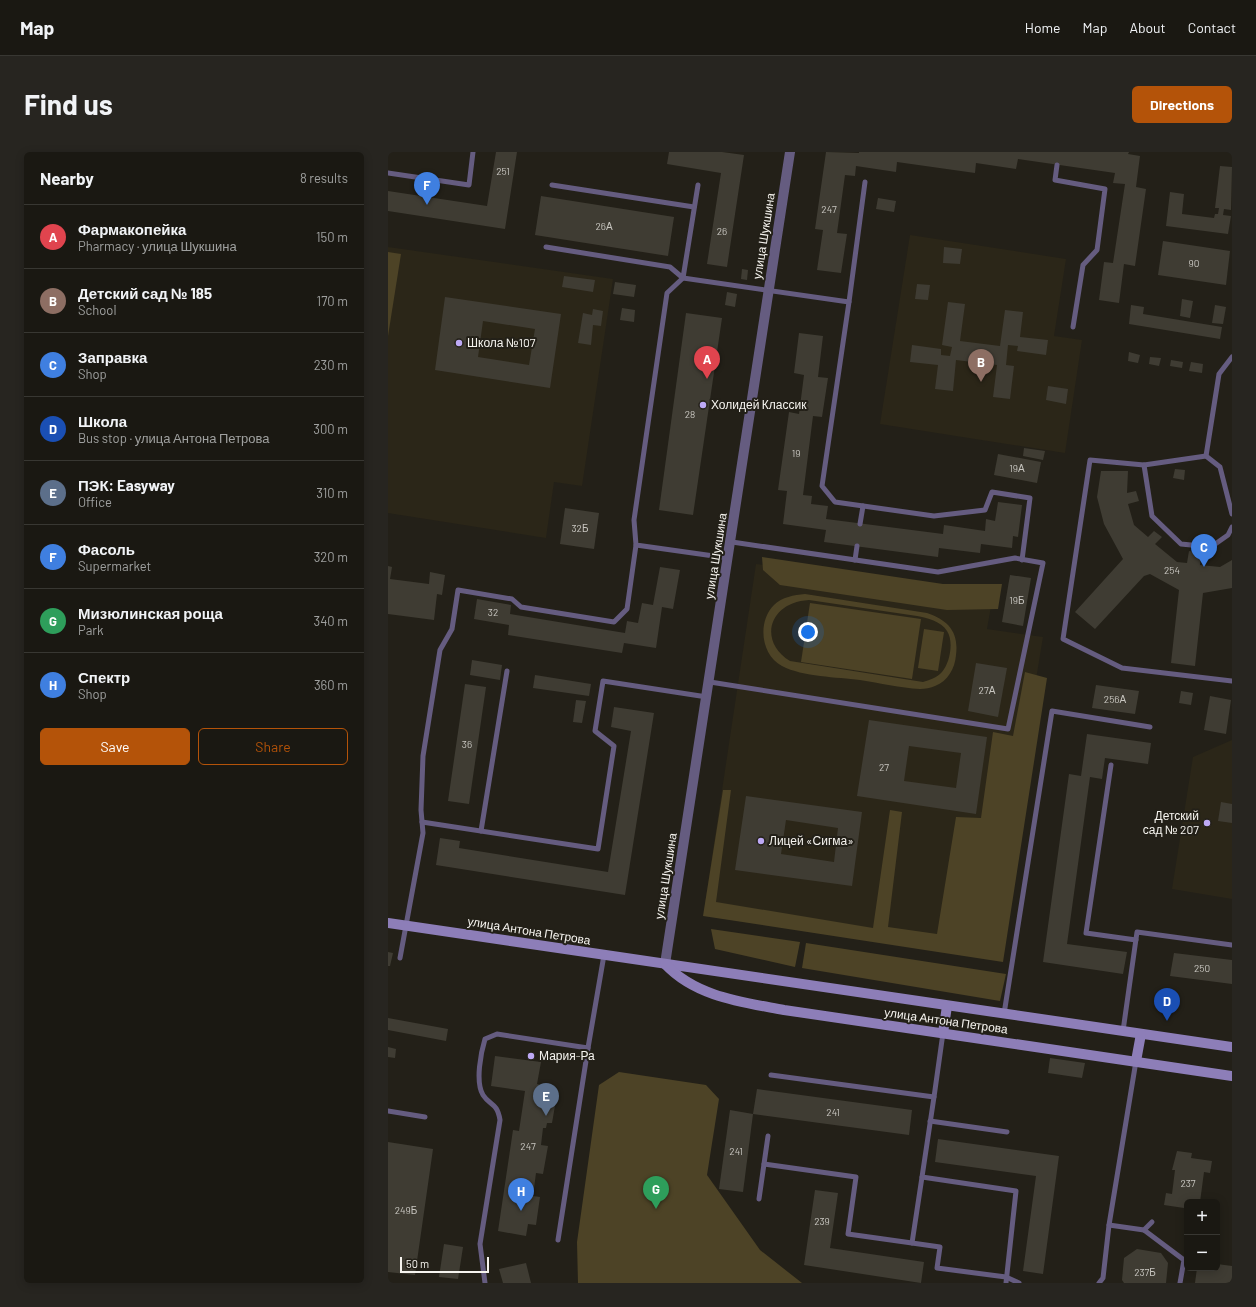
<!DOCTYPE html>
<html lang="en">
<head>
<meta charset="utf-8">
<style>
  :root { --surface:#1a1812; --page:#272520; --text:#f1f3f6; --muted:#9fa09f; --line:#383732; --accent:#b45309 }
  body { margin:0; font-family:Barlow,sans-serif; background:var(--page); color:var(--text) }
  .controls { position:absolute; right:12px; bottom:12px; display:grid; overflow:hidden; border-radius:6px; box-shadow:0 2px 10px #0003 }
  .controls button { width:36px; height:36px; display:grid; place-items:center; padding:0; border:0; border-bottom:1px solid var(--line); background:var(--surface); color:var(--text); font:20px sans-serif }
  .scale { position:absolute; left:12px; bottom:10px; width:89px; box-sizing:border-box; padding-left:4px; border:2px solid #f6f4ef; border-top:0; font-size:11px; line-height:14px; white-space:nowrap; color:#f6f4ef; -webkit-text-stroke:3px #232018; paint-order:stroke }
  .you { position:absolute; left:420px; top:480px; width:14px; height:14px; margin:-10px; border:3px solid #fff; border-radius:50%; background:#1a73e8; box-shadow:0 0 0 6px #1a73e833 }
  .badge { display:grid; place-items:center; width:26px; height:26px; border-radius:50%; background:var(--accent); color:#fff; font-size:13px; font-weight:700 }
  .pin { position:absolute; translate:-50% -33px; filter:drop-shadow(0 1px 2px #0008) }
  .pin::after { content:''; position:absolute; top:21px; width:14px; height:12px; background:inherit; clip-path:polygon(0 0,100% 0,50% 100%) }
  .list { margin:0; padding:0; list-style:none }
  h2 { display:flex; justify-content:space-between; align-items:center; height:52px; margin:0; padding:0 16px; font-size:17px }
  h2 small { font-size:13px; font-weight:400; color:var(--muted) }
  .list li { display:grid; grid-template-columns:26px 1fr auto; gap:12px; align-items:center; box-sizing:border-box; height:64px; padding:0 16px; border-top:1px solid var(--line) }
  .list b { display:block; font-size:15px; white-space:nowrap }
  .list p { margin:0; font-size:13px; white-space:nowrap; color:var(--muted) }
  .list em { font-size:13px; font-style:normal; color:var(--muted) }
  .actions { display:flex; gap:8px; padding:12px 16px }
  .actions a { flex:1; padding:9px 0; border:1px solid var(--accent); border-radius:6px; text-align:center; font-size:14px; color:var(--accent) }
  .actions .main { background:var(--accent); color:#fff }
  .map { position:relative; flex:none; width:844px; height:1131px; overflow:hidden; border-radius:6px }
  header { display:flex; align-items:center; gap:24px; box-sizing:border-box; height:56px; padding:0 20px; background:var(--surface); border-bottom:1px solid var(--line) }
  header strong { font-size:19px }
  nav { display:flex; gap:22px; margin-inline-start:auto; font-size:14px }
  .intro { display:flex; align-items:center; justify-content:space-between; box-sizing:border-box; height:96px; padding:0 24px }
  h1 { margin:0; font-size:28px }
  .button { padding:10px 18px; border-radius:6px; background:var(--accent); color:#fff; font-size:14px; font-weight:700 }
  main { display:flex; gap:24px; padding:0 24px }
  aside { flex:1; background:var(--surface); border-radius:6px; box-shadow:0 2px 10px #0003 }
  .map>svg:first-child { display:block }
  .built { fill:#2b2618 }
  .green { fill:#4d4326; fill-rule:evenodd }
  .building { fill:#3f3c33; fill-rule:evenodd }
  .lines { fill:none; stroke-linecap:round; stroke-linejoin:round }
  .lane { stroke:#655c80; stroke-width:5 }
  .street { stroke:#655c80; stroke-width:10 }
  .secondary { stroke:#8d7eb8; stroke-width:10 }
  .poi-dot { fill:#bda9f5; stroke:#232018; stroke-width:1.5 }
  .labels { text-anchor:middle; stroke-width:4; stroke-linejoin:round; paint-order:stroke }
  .number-label { font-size:10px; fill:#c8c6c0 }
  .street-label { font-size:12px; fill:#f6f4ef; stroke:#232018 }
  .poi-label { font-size:12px; fill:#f6f4ef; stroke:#232018; text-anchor:start }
</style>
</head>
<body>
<header>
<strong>Map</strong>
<nav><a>Home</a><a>Map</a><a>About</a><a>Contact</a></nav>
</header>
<div class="intro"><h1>Find us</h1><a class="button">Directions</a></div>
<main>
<aside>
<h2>Nearby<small>8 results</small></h2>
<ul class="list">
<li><span class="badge" style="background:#e0444e">A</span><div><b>Фармакопейка</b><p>Pharmacy · улица Шукшина</p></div><em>150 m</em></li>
<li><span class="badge" style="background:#8d6e63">B</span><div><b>Детский сад № 185</b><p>School</p></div><em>170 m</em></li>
<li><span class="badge" style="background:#3f7fe0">C</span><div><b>Заправка</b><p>Shop</p></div><em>230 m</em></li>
<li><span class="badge" style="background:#1a4fb4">D</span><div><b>Школа</b><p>Bus stop · улица Антона Петрова</p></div><em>300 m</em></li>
<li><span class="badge" style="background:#5c6f8a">E</span><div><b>ПЭК: Easyway</b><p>Office</p></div><em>310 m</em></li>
<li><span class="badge" style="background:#3f7fe0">F</span><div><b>Фасоль</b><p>Supermarket</p></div><em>320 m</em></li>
<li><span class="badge" style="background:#2e9e5b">G</span><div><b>Мизюлинская роща</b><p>Park</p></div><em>340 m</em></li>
<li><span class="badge" style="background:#3f7fe0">H</span><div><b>Спектр</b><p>Shop</p></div><em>360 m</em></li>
</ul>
<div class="actions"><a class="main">Save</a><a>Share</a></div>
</aside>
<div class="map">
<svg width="844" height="1131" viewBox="0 0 844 1131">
  <rect width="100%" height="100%" fill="#232018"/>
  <g class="built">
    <path d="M522,83L678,107L666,184L694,188L677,301L492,272Z"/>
    <path d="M0,95L225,127L194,334L166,330L158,386L0,361Z"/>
    <path d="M368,412L605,443L599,477L655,485L603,802L316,758Z"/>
    <path d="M844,588V747L784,737L805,605Z"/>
  </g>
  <g class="green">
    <path d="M0,100L13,102L0,184Z"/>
    <path d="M374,405L555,432H614L610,457L559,458L392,433L375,418Z"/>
    <path d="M417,442L539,461C560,468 571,480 568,503C567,516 560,529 547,534C543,536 537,537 532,537C512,536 492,531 472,528C449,525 415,525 394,514C373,503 369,470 386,453C394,445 406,443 417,442ZM421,448L529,464C539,466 553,469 559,479C566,489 562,511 554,520C549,526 541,528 535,530L402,509C369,488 382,450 421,448Z"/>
    <path d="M422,451L533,467L524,527L413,510Z"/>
    <path d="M536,477L556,480L550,519L530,516Z"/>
    <path d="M637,520L659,526L615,810L315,764L335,638H343L328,750L485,776L502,658L514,660L500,775L549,782L568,665L593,666L605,580L625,584Z"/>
    <path d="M323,777L412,790L407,815L327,797Z"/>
    <path d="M418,791L618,822L612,849L414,816Z"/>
    <path d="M231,920L318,933L331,947L319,1023L372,1098L414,1131H190L189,1090L211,933Z"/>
  </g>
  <g class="building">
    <path d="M108,0H129L117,77L0,59V39L99,54Z"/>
    <path d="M281,0H334L356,3L339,115L319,112L333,21L279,12Z"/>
    <path d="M438,0L471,1V0H741L740,2L752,4L748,35L758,37L747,114L736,112L731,151L711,148L716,110L725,111L737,32L725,31L727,21L630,7L628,17L588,11L587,21L509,10L508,20L468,14L467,24L457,23L449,81L459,82L453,121L429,118L435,78L427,77Z"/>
    <path d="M832,14L844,15L843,58L836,57L835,63L843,64L840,82L778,74L782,40L796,42L794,62L826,66L827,62H830L831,56H827Z"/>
    <path d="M153,44L286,65L280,104L147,83Z"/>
    <path d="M490,46L508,49L506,60L488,57Z"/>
    <path d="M775,89L842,99L838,133L770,123Z"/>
    <path d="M556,95L574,97L572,112L555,111Z"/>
    <path d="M354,117L360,118L359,128L353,127Z"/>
    <path d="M176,124L207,128L205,140L174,135Z"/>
    <path d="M227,130L248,133L246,145L225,142Z"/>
    <path d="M529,132L542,133L540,148L527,147Z"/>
    <path d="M339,140L349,142L347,155L337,153Z"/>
    <path d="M57,145L173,162L162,236L47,218ZM95,169L147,177L141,213L90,205Z"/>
    <path d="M794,147L805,149L802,166L792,164Z"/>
    <path d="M560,150L577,152L572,189L612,194L617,158L635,160L632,185L660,188L658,203L629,199L630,194L620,193L618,213L626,214L622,247L605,245L609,213L568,208L565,239L547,237L550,213L522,210L524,193L553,197V203L562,204L564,195L554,193Z"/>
    <path d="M743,153L756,155L755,162L834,175L832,187L741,172Z"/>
    <path d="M827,153L838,155L835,172L824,171Z"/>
    <path d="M234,156L247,158L246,170L232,168Z"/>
    <path d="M205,157L215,159L213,174L205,173L203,193L190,191L195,161L204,163Z"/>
    <path d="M298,161L334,166L305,363L271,358Z"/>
    <path d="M411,181L435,184L430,225L440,226L434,265L425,264L415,343L424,344L423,352L440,354L438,367L555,382L556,373L597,379L598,367L607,369L610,350L634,353L630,385L625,384L624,396L593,392L592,401L551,396L550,405L436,390L438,378L395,372L399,339L390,338L401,260L411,262L416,223L406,221Z"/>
    <path d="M741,200L752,203L750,211L740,209Z"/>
    <path d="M762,205L773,206L771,214L761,212Z"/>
    <path d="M783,208L795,210L794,216L782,214Z"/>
    <path d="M803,210L815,212L814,221L801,219Z"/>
    <path d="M660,234L680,237L678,252L658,248Z"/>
    <path d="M636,296L657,299L655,308L635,304Z"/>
    <path d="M610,302L653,310L649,331L606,323Z"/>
    <path d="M787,317L797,318L796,328L785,326Z"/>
    <path d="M713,319H740L739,341L748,339L751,349L740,352L746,373L760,385L766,379L774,385L767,392L789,410L799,411L801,399L813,401L812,413L832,415L844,408V436L815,441L807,514L783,511L791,438L762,422L756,424L707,477L687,460L735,407L716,372L709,345Z"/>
    <path d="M177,356L211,361L206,397L172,392Z"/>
    <path d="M0,414L4,415L2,427L41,432L42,420L57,423L54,443L49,442L46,468L0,462Z"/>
    <path d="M272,415L292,418L285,457L274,455L268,496L236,491L234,501L120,483L121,473L86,467L89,447L123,453L122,462L237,481L239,469L250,471L254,451L265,453Z"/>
    <path d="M622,423L643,426L635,474L614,470Z"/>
    <path d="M84,508L114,513L112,528L82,523Z"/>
    <path d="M588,511L619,516L610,565L580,559Z"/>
    <path d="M147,523L203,532L201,544L145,536Z"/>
    <path d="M77,532L98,535L81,652L60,649Z"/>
    <path d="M708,533L751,539L747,562L704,556Z"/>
    <path d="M793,539L805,541L803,553L791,551Z"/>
    <path d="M822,544L843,548L838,582L816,578Z"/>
    <path d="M188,548L198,549L194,571L185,570Z"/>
    <path d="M226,555L266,561L237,743L48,713L52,686L72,689L71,696L220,720L243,579L223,575Z"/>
    <path d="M481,568L599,585L588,662L469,644ZM521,594L573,601L568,636L516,629Z"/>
    <path d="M699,582L763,591L760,612L717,606L714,627L702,625L679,792L739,800L735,822L655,810L681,622L693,624Z"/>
    <path d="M358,644L474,660L464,734L347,718ZM398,668L450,676L446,710L393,702Z"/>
    <path d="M833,650L844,652V671L830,669Z"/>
    <path d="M0,800L5,801L2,814H0Z"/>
    <path d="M786,801L844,808V832L782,824Z"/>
    <path d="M0,866L60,877L58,889L0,878Z"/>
    <path d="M0,895L8,897L7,906L0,905Z"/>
    <path d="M107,904L153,910L149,932L153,933V936L162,938L163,948H168L164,971H159L158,976H155L153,993L160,994L155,1022L148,1021L145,1044L152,1045L148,1073L140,1072L138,1084L110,1079L125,978L131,979L137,939L103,934Z"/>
    <path d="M662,906L697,911L694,926L660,921Z"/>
    <path d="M369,937L524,958L521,983L365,962Z"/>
    <path d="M342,958L365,962L355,1040L331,1037Z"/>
    <path d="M550,987L671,1004L655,1122L635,1119L648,1024L547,1010Z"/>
    <path d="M0,990L45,997L27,1123L0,1120Z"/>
    <path d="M789,999L804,1001L803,1006L824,1009L822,1021L816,1020L812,1050H799V1061H796V1056L776,1053L778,1041L784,1042L787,1018H784Z"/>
    <path d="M427,1038L450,1041L442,1096L536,1110L533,1131L416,1113Z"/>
    <path d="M56,1092L75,1095L70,1127L51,1125Z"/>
    <path d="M749,1097L773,1101L780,1111L778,1131H736L734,1128L736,1106Z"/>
    <path d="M138,1111L143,1131H115L111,1117Z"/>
    <path d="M829,1112L844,1114V1131H807L809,1116H829Z"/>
  </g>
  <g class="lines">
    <g class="lane">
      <path d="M669,13L667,28L717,37L709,98L695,113L685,175"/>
      <path d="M0,21L81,33L85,0"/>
      <path d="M164,33L306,55"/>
      <path d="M158,95L282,115L295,126L310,33"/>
      <path d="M461,150L434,334L447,350L546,364L597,358L604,340L642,346L634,408"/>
      <path d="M818,304L831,222L844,205"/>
      <path d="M756,313L764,364L793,392L823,395L840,383L844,375"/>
      <path d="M844,362L832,315L818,304L756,313L702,308L675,487L734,516L844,529"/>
      <path d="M472,372L475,354"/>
      <path d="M340,406L248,393L246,368L279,141L295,126L461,150L477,30"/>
      <path d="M467,408L469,394"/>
      <path d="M322,530L620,577L655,411L627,406L550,420L344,390"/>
      <path d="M723,613L698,781L748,788"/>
      <path d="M34,670L210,697L226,594L207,579L215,529L319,545"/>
      <path d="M93,679L119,519"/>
      <path d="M12,806L35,681L33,658L35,604L52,498L64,477L70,438L124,447L133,455L226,470L239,457L248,393"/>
      <path d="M616,862L664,559L762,575"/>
      <path d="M735,879L749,780L844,793"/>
      <path d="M383,923L546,945L555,881"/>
      <path d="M546,945L534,1025L628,1039L618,1131"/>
      <path d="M0,959L37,965"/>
      <path d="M542,969L619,980"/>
      <path d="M376,1012L468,1025L460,1082L524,1091"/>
      <path d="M534,1025L524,1091L552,1095L549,1116L618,1125L631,1131"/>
      <path d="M371,1047L380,984"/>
      <path d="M721,1073L756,1078L796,1108L792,1131"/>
      <path d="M756,1078L764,1070"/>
      <path d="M170,1088L200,896"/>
      <path d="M97,1131L92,1092L112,968C109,950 102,954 95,943C87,930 93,900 97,887L109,882L200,896L216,803"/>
      <path d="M711,1131L715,1126L721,1073L748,909"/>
    </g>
    <path class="street" d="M277,812L402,0"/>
    <g class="secondary">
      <path d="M0,771L844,895"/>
      <path d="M277,812C308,845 354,850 396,858L844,924"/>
      <path d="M555,881L559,854"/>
      <path d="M748,909L753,882"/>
    </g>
  </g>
  <g class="poi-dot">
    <circle cx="71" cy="191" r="4"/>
    <circle cx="315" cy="253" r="4"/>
    <circle cx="819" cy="671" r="4"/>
    <circle cx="373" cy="689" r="4"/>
    <circle cx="143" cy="904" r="4"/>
  </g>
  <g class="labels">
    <g class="number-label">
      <text x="115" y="23">251</text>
      <text x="441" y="61">247</text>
      <text x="216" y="78">26А</text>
      <text x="334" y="83">26</text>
      <text x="806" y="115">90</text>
      <text x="302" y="266">28</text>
      <text x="408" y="305">19</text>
      <text x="629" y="320">19А</text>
      <text x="192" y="380">32Б</text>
      <text x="784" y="422">254</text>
      <text x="629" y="452">19Б</text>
      <text x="105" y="464">32</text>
      <text x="599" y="542">27А</text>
      <text x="727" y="551">256А</text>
      <text x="79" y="596">36</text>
      <text x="496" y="619">27</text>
      <text x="814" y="820">250</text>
      <text x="445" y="964">241</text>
      <text x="140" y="998">247</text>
      <text x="348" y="1003">241</text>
      <text x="800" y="1035">237</text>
      <text x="18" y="1062">249Б</text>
      <text x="434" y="1073">239</text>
      <text x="757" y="1124">237Б</text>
    </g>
    <g class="street-label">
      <text transform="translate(376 84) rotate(-81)" y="4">улица Шукшина</text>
      <text transform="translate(328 404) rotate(-81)" y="4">улица Шукшина</text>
      <text transform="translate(278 724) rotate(-81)" y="4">улица Шукшина</text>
      <text transform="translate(141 779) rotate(9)" y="4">улица Антона Петрова</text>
      <text transform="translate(558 869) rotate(8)" y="4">улица Антона Петрова</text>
    </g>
    <g class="poi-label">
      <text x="79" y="195">Школа №107</text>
      <text x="323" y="257">Холидей Классик</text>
      <text x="811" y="668" text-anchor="end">Детский<tspan x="811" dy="14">сад № 207</tspan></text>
      <text x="381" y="693">Лицей «Сигма»</text>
      <text x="151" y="908">Мария-Ра</text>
    </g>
  </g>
</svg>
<div class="controls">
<button>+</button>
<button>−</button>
</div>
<div class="scale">50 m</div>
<div class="you"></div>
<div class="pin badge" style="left:319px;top:227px;background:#e0444e">A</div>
<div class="pin badge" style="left:593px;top:230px;background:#8d6e63">B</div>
<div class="pin badge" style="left:816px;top:415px;background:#3f7fe0">C</div>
<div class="pin badge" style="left:779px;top:869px;background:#1a4fb4">D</div>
<div class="pin badge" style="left:158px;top:964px;background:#5c6f8a">E</div>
<div class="pin badge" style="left:39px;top:53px;background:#3f7fe0">F</div>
<div class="pin badge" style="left:268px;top:1057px;background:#2e9e5b">G</div>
<div class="pin badge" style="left:133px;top:1059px;background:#3f7fe0">H</div>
</div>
</main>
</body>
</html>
